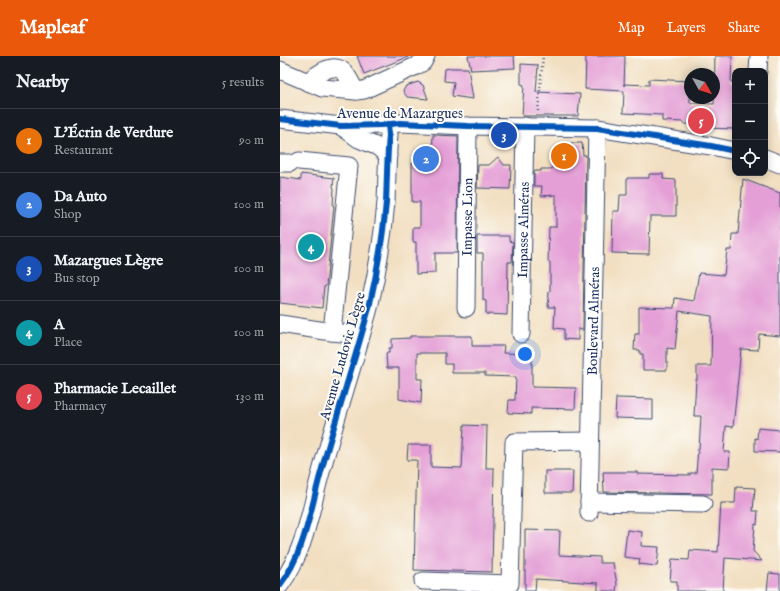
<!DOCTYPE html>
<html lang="en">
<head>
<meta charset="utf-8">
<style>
  :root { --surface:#171b24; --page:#242831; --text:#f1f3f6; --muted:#9ea1a6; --line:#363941; --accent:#ea580c }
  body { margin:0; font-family:"IM FELL English",serif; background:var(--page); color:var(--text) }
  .controls { position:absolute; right:12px; top:12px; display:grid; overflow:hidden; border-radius:8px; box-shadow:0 2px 10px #0003 }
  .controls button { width:36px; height:36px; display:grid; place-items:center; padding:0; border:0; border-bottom:1px solid var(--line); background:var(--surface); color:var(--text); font:20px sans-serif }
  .compass { position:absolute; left:404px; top:12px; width:36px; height:36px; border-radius:50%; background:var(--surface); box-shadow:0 2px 10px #0003; rotate:129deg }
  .you { position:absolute; left:245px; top:298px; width:14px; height:14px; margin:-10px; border:3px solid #fff; border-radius:50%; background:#1a73e8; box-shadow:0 0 0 6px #1a73e833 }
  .badge { display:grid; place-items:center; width:26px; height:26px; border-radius:50%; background:var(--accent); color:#fff; font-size:13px; font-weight:700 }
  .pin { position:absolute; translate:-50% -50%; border:2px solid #fff; box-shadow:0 1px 4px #0006 }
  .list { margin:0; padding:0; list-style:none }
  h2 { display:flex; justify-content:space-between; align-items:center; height:52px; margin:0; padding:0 16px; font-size:17px }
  h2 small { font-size:13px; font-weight:400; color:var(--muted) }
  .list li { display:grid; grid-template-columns:26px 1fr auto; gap:12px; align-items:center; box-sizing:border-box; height:64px; padding:0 16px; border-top:1px solid var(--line) }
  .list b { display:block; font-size:15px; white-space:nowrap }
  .list p { margin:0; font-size:13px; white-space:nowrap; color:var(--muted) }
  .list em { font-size:13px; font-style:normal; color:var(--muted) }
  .icon { flex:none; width:22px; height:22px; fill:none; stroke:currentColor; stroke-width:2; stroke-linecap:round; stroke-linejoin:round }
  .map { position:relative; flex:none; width:500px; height:535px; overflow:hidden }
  header { display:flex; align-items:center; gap:24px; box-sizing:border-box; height:56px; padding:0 20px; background:var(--accent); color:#fff }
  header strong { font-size:19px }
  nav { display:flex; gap:22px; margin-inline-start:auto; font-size:14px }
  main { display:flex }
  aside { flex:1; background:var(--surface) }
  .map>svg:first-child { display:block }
  .building { fill:#e49fd6 }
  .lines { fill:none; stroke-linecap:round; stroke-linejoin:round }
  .minor-casing { stroke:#3b496d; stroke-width:19 }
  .path { stroke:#3b496d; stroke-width:2.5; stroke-dasharray:1 3; stroke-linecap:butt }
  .minor { stroke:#fff; stroke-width:17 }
  .cycleway-casing { stroke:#fdfcf7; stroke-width:8 }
  .cycleway { stroke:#0057b8; stroke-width:6 }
  .labels { text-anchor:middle; stroke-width:4; stroke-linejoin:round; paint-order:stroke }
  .street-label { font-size:14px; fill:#1b2f5e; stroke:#fdfcf7 }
</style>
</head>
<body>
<header>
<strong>Mapleaf</strong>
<nav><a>Map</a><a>Layers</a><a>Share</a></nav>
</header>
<main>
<aside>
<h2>Nearby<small>5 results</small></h2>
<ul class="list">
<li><span class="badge" style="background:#e8710a">1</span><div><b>L'Écrin de Verdure</b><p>Restaurant</p></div><em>90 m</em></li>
<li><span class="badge" style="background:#3f7fe0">2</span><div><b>Da Auto</b><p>Shop</p></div><em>100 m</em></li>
<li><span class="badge" style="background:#1a4fb4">3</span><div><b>Mazargues Lègre</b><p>Bus stop</p></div><em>100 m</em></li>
<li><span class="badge" style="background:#0f9aa8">4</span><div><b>A</b><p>Place</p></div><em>100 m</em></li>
<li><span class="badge" style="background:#e0444e">5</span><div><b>Pharmacie Lecaillet</b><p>Pharmacy</p></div><em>130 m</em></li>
</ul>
</aside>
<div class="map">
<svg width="500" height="535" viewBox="0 0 500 535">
  <rect width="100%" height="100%" fill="#fdfcf7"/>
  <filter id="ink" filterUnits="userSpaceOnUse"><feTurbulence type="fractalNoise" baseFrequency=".025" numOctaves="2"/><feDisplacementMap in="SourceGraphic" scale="8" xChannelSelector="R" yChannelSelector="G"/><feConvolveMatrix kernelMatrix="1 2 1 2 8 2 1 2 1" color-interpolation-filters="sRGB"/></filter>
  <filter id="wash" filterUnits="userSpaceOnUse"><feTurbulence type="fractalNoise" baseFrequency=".012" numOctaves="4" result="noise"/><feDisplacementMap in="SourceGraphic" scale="16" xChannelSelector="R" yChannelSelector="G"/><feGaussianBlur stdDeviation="0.9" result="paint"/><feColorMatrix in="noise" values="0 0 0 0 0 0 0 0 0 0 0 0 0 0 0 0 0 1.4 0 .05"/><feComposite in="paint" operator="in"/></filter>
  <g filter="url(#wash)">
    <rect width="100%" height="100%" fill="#f2dfc1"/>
    <g id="blocks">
      <g class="building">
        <path d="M77,0H128V1L84,18Z"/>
        <path d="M188,0H234L235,12L191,14Z"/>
        <path d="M306,0H345L344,30V28L369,29V23L410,25V47L434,48L435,0H452L451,26H455L454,73L427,72V69L404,68V66L382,65V59L343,57L344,35L305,33Z"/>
        <path d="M241,8L258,9L256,36L300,38L298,60H242L244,29L241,28Z"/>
        <path d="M171,12H188L193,43L172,40L174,26L164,25L165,13Z"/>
        <path d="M138,26L143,29L148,43L127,41L123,35L126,30Z"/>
        <path d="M153,79L178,80L177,197H155V217L136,218V186H133V171H140V146H132V107H134V100H152Z"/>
        <path d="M291,87H302L303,99H306L303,274L298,273V284L284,283V273L274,272L275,251H268L269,235H270V206H268L269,171H276V139L261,140L262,130H254V115H261V113H272L273,103H277V99H291Z"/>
        <path d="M218,101L224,109H231L230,133L197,132L198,109H209Z"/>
        <path d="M21,118L54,122L53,131L54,132L53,150H54L46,230L44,231L42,252L0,247V121L21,124Z"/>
        <path d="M369,118H383V123L396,124V160H370L369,198L332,197L333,155H339L340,139H347V122H369Z"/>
        <path d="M463,123L500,137V280L479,278L478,294L461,293L453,371L446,370L444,396H450L449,412L432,411V438L324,436L323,416H357V418L410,419V417H416L418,393H419L421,360H414L416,324H417V310H431L432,260L399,255L395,293L387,292V314H363V298H360V294H354L355,278H359V251L394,252L395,242L414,245L419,217L444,219L447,194H451L452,178H458Z"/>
        <path d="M197,180H229V185L233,186L232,206H228L227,259L206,258V245L203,244V197H197Z"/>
        <path d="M130,280H192V290H224L223,297L247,298V301H252V331L296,332L295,353L251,352V358L228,357L229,344H235L236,321L205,320V317H172V308H165V297H137V323H142L141,347L119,343V312H107L106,297H109V292H112V283L130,282Z"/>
        <path d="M336,342L373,343V363L335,362Z"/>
        <path d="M184,369L207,370L206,412H214L212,516L134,514L137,404H127L128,389H151V411L182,412Z"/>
        <path d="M478,372L500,374V396L475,395V382L477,383Z"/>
        <path d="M265,415H293L292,437H265Z"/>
        <path d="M456,431L475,432L473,455H478L477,469L475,468L473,495L482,505L445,502L443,535H397V525H390L392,503L409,504L410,494L438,496L441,447H455Z"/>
        <path d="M245,474L280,475L279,499L320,501V507H333L337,528L336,535H318V527L256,523L255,535H245Z"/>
        <path d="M347,474L362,476L361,490L379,491L377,510L359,508L360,503L344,501Z"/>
        <path d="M489,517L500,518V535H487Z"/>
      </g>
    </g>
  </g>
  <g filter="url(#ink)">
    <use href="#blocks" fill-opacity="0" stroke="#3b496d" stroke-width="1"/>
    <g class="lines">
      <defs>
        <g id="minor">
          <path d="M0,14L42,32L76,35L84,34L136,10L143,6L146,0"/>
          <path d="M478,15L479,0"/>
          <path d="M27,26C37,19 52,5 64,16C69,21 72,30 76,35"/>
          <path d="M0,63L61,70L101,69L120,67L188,70L317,72L431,90L455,95"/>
          <path d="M61,70L79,83L98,91L108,100"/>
          <path d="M485,102L500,108"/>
          <path d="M19,105L69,110L52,276"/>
          <path d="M0,107H10"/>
          <path id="s1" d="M186,252L188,70"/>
          <path d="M0,268L52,276L81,279"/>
          <path id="s2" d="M241,278L245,70"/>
          <path d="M309,446L423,448"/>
          <path id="s3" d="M309,457L317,72"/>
          <path d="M143,525L230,528L234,386L310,385"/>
          <path d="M0,529C25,496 30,455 41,416C56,361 74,307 89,252C97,217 103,182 106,146C107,124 107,101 109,79L108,68"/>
        </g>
      </defs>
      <use href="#minor" class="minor-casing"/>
      <path class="path" d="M258,55L263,0"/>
      <use href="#minor" class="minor"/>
      <defs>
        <g id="cycleway">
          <path d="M0,63L61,70L101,69L120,67L188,70L317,72L431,90L455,95"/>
          <path d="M0,529C25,496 30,455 41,416C56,361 74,307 89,252C97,217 103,182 106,146C107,124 107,101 109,79L108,68"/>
        </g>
      </defs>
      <use href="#cycleway" class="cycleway-casing"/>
      <use href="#cycleway" class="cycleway"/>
    </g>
  </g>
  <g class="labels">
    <g class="street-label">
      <text x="120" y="62">Avenue de Mazargues</text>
      <text dy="5" stroke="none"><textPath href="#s1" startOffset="91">Impasse Lion</textPath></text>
      <text dy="5" stroke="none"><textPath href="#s2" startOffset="104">Impasse Alméras</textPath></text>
      <text dy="5" stroke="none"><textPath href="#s3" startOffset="192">Boulevard Alméras</textPath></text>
      <text transform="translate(62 300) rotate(-74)" y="5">Avenue Ludovic Lègre</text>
    </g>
  </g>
</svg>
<div class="controls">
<button>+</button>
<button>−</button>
<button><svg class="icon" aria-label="locate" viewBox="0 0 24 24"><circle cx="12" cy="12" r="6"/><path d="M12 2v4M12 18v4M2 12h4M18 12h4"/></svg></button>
</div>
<svg class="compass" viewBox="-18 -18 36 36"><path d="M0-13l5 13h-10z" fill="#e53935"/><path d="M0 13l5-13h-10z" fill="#9ea1a6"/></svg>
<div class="you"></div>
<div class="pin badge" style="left:284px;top:100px;background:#e8710a">1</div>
<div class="pin badge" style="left:146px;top:103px;background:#3f7fe0">2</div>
<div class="pin badge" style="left:224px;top:79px;background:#1a4fb4">3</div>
<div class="pin badge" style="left:31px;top:191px;background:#0f9aa8">4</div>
<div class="pin badge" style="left:421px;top:65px;background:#e0444e">5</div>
</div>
</main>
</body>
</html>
